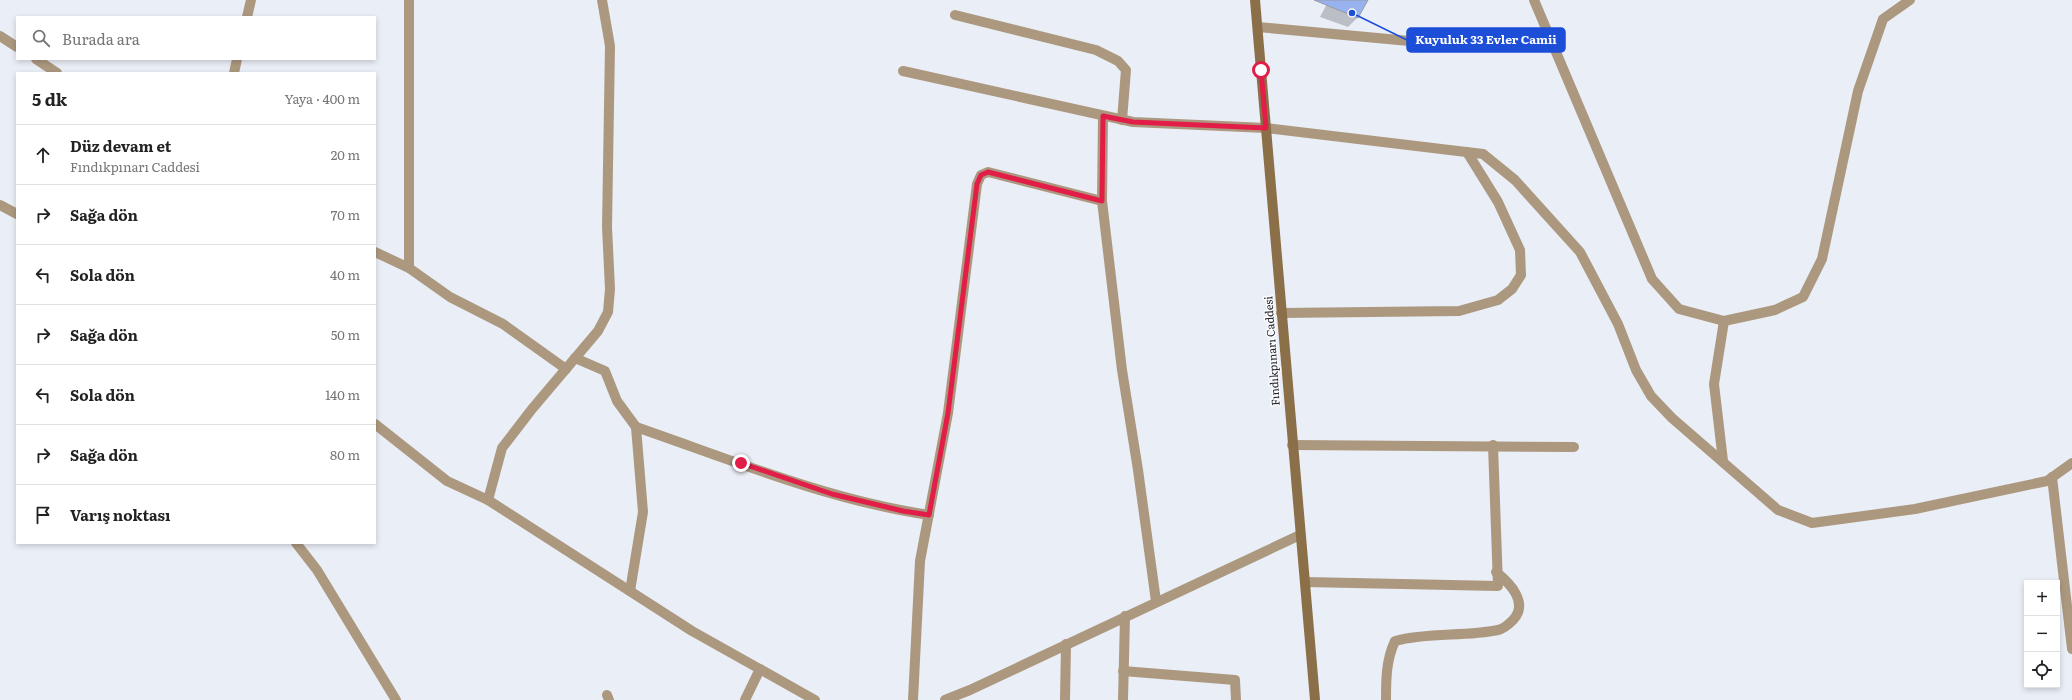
<!DOCTYPE html>
<html lang="tr">
<head>
<meta charset="utf-8">
<style>
  :root { --surface:#fff; --page:#f2f2f2; --text:#222; --muted:#767676; --line:#e0e0e0 }
  body { margin:0; font-family:Literata,serif; background:var(--page); color:var(--text) }
  .controls { position:absolute; right:12px; bottom:12px; display:grid; overflow:hidden; border-radius:0px; box-shadow:0 2px 6px #0003 }
  .controls button { width:36px; height:36px; display:grid; place-items:center; padding:0; border:0; border-bottom:1px solid var(--line); background:var(--surface); color:var(--text); font:20px sans-serif }
  .stop { position:absolute; width:12px; height:12px; margin:-9px; border:3px solid #e11d48; border-radius:50%; background:#fff }
  .stop.end { background:#e11d48; border-color:#fff; box-shadow:0 1px 4px #0008 }
  .list { margin:0; padding:0; list-style:none }
  h2 { display:flex; justify-content:space-between; align-items:center; height:52px; margin:0; padding:0 16px; font-size:17px }
  h2 small { font-size:13px; font-weight:400; color:var(--muted) }
  .list li { display:grid; grid-template-columns:26px 1fr auto; gap:12px; align-items:center; box-sizing:border-box; height:60px; padding:0 16px; border-top:1px solid var(--line) }
  .list b { display:block; font-size:15px; white-space:nowrap }
  .list p { margin:0; font-size:13px; white-space:nowrap; color:var(--muted) }
  .list em { font-size:13px; font-style:normal; color:var(--muted) }
  .icon { flex:none; width:22px; height:22px; fill:none; stroke:currentColor; stroke-width:2; stroke-linecap:round; stroke-linejoin:round }
  .map { position:relative; flex:none; width:2072px; height:700px; overflow:hidden }
  .search { position:absolute; background:var(--surface); box-shadow:0 2px 6px #0003; left:16px; top:16px; width:360px; height:44px; display:flex; align-items:center; gap:10px; box-sizing:border-box; padding:0 14px; border-radius:0px; color:var(--muted); font-size:15px }
  .panel { position:absolute; background:var(--surface); box-shadow:0 2px 6px #0003; left:16px; top:72px; width:360px; height:472px; border-radius:0px }
  .map>svg:first-child { display:block }
  .shadow { fill:#0003 }
  .building { fill:#97b2ef; stroke:#989ba3 }
  .lines { fill:none; stroke-linecap:round; stroke-linejoin:round }
  .minor { stroke:#ac987f; stroke-width:10 }
  .tertiary { stroke:#ac987f; stroke-width:10 }
  .secondary { stroke:#8b6f49; stroke-width:10 }
  .route { stroke:#e11d48; stroke-width:5 }
  .labels { text-anchor:middle; stroke-width:3; stroke-linejoin:round; paint-order:stroke }
  .street-label { font-size:11px; fill:#222326; stroke:#fafbff }
  .leader { fill:none; stroke:#1d4ed8; stroke-width:1.5 }
  .callout-dot { fill:#1d4ed8; stroke:#fafbff; stroke-width:1.5 }
  .callout { fill:#1d4ed8; stroke:#1d4ed8; stroke-width:1.5 }
  .callout-label { font-size:12px; text-anchor:middle; font-weight:bold; fill:#fff }
</style>
</head>
<body>
<div class="map">
<svg width="2072" height="700" viewBox="0 0 2072 700">
  <rect width="100%" height="100%" fill="#eaeef6"/>
  <path class="shadow" d="M1329,0H1366L1358,17L1348,27L1320,17Z"/>
  <path class="building" d="M1314,0H1368L1358,18Z"/>
  <g class="lines">
    <g class="minor">
      <path d="M409,0V268"/>
      <path d="M1534,0L1652,279L1679,309L1724,321L1775,310L1803,297L1822,259L1858,91L1883,19L1910,0"/>
      <path d="M955,15L1096,50L1118,61L1126,70L1122,120"/>
      <path d="M247,17L251,0"/>
      <path d="M1258,27L1442,44"/>
      <path d="M0,36L17,47"/>
      <path d="M36,59L57,73"/>
      <path d="M903,71L1133,122L1266,128L1483,154L1515,180L1580,252L1618,324L1636,370L1651,396L1672,418L1778,510L1812,523L1915,509L2047,481L2072,463"/>
      <path d="M234,73L237,59"/>
      <path d="M1103,116L1102,201L1122,370L1138,470L1156,601"/>
      <path d="M0,205L17,214"/>
      <path d="M375,252L409,268L450,297L503,324L566,369"/>
      <path d="M1281,313L1459,311L1498,300L1512,289L1521,275L1520,250L1498,202L1467,152"/>
      <path d="M575,358L605,371L617,401L636,427L643,512L630,591"/>
      <path d="M375,424L447,481L488,500L692,631L815,700"/>
      <path d="M636,427C732,460 828,500 929,515"/>
      <path d="M1292,445L1574,447"/>
      <path d="M1723,461L1714,384L1724,321"/>
      <path d="M2052,477L2072,649"/>
      <path d="M488,500L502,448L532,409L598,331L608,312L610,289L607,227L610,46L602,0"/>
      <path d="M296,543L317,570L396,700"/>
      <path d="M1305,582L1498,586L1493,445"/>
      <path d="M1123,671L1235,680L1236,700"/>
      <path d="M607,695L609,700"/>
      <path d="M913,700L920,561L948,413L977,184L981,175L988,172L1102,201"/>
      <path d="M945,700L970,690L1300,535"/>
      <path d="M1065,700L1066,644"/>
      <path d="M1123,700L1125,616"/>
      <path d="M1386,700C1386,680 1386,660 1395,641C1429,632 1464,637 1498,630C1503,629 1509,624 1513,620C1529,603 1510,583 1496,572"/>
    </g>
    <path class="tertiary" d="M745,700L760,669"/>
    <path class="secondary" d="M1255,0L1315,700"/>
  </g>
  <g class="lines">
    <path class="route" d="M741,463L832,494L903,511L929,515L948,413L977,184L981,175L988,172L1102,201L1103,116L1133,122L1266,128L1261,70"/>
  </g>
  <g class="labels">
    <g class="street-label">
      <text transform="translate(1272 351) rotate(-94)" y="4">Fındıkpınarı Caddesi</text>
    </g>
  </g>
  <path class="leader" d="M1352 13L1407 40"/>
  <circle class="callout-dot" cx="1352" cy="13" r="4"/>
  <rect class="callout" x="1407" y="28" width="158" height="24" rx="4"/>
  <g class="callout-label">
    <text x="1486" y="44">Kuyuluk 33 Evler Camii</text>
  </g>
</svg>
<div class="controls">
<button>+</button>
<button>−</button>
<button><svg class="icon" aria-label="locate" viewBox="0 0 24 24"><circle cx="12" cy="12" r="6"/><path d="M12 2v4M12 18v4M2 12h4M18 12h4"/></svg></button>
</div>
<div class="stop" style="left:1261px;top:70px"></div>
<div class="stop end" style="left:741px;top:463px"></div>
<div class="search"><svg class="icon" aria-label="search" viewBox="0 0 24 24"><circle cx="10" cy="10" r="6"/><path d="M15 15l6 6"/></svg>Burada ara</div>
<section class="panel">
<h2>5 dk<small>Yaya · 400 m</small></h2>
<ul class="list">
<li><svg class="icon" aria-label="ahead" viewBox="0 0 24 24"><path d="M12 20V5M6 11l6-6 6 6"/></svg><div><b>Düz devam et</b><p>Fındıkpınarı Caddesi</p></div><em>20 m</em></li>
<li><svg class="icon" aria-label="right" viewBox="0 0 24 24"><path d="M7 20v-9h11M14 6l5 5-5 5"/></svg><div><b>Sağa dön</b></div><em>70 m</em></li>
<li><svg class="icon" aria-label="left" viewBox="0 0 24 24"><path d="M17 20v-9H6M10 6l-5 5 5 5"/></svg><div><b>Sola dön</b></div><em>40 m</em></li>
<li><svg class="icon" aria-label="right" viewBox="0 0 24 24"><path d="M7 20v-9h11M14 6l5 5-5 5"/></svg><div><b>Sağa dön</b></div><em>50 m</em></li>
<li><svg class="icon" aria-label="left" viewBox="0 0 24 24"><path d="M17 20v-9H6M10 6l-5 5 5 5"/></svg><div><b>Sola dön</b></div><em>140 m</em></li>
<li><svg class="icon" aria-label="right" viewBox="0 0 24 24"><path d="M7 20v-9h11M14 6l5 5-5 5"/></svg><div><b>Sağa dön</b></div><em>80 m</em></li>
<li><svg class="icon" aria-label="arrive" viewBox="0 0 24 24"><path d="M6 21V4h12l-3 4 3 4H6"/></svg><div><b>Varış noktası</b></div></li>
</ul>
</section>
</div>
</body>
</html>
